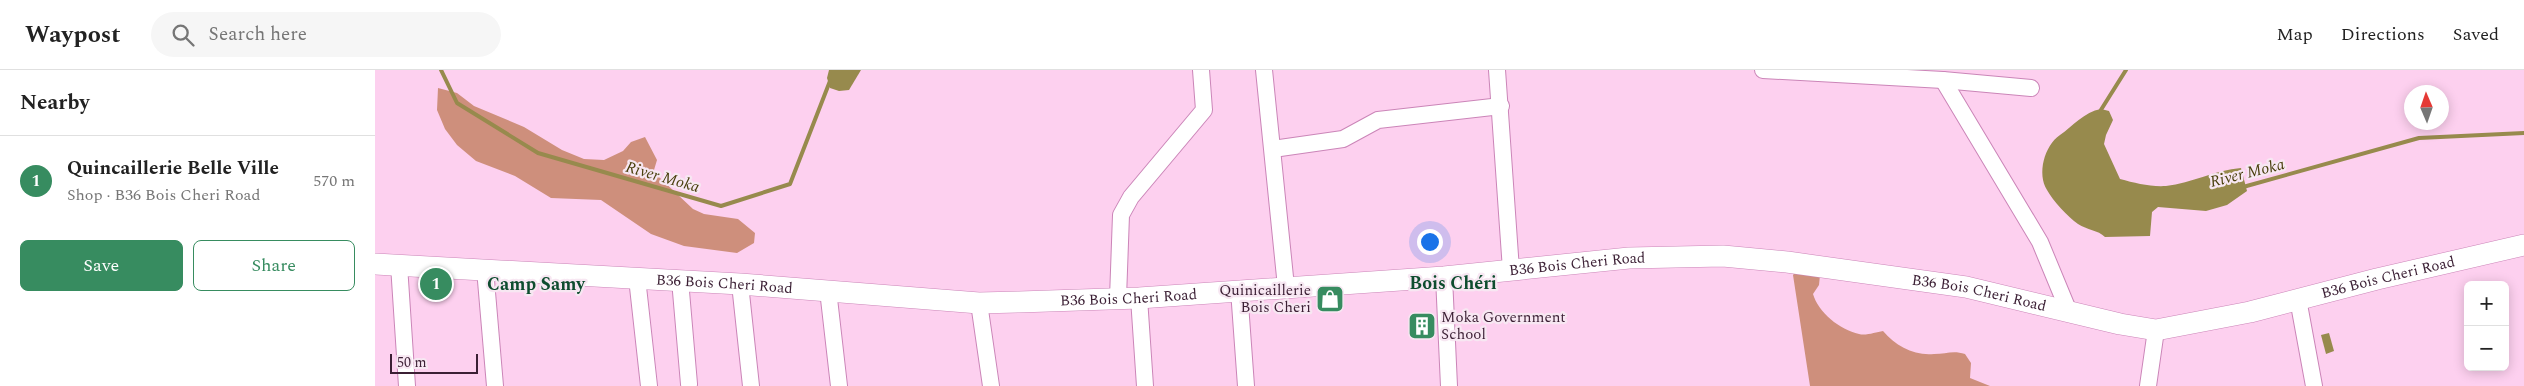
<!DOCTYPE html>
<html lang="en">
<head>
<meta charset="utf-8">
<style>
  :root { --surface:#fff; --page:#f6f6f6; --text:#222; --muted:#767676; --line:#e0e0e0; --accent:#378c60 }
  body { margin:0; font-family:Spectral,serif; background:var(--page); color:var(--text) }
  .controls { position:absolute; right:15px; bottom:15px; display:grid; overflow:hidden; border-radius:8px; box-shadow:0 2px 12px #0003 }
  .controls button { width:45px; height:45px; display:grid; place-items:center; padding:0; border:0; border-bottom:1px solid var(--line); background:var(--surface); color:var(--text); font:25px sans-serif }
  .compass { position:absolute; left:2029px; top:15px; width:45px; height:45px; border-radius:50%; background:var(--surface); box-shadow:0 2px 12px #0003; rotate:358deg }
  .scale { position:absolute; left:15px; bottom:12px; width:88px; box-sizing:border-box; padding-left:5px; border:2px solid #3b1f34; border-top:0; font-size:14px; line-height:18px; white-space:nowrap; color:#3b1f34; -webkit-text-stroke:4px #f7e7f2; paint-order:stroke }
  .you { position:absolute; left:1054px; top:171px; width:18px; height:18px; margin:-12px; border:4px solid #fff; border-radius:50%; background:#1a73e8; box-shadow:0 0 0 8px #1a73e833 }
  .badge { display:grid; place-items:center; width:32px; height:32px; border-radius:50%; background:var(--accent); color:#fff; font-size:16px; font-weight:700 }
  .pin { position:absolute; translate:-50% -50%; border:2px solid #fff; box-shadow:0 1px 5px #0006 }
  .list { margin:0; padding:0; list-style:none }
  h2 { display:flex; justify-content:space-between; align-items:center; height:65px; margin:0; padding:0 20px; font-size:21px }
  h2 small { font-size:16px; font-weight:400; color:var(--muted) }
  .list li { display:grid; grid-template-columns:32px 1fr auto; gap:15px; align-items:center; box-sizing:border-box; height:90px; padding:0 20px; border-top:1px solid var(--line) }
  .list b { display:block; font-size:19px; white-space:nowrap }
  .list p { margin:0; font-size:16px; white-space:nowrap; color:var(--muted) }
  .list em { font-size:16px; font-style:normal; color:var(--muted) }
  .actions { display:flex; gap:10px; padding:15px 20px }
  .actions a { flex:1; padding:11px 0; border:1px solid var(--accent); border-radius:8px; text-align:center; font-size:18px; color:var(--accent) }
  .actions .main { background:var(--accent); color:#fff }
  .icon { flex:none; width:28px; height:28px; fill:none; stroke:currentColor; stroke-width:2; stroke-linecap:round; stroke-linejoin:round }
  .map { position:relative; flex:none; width:2149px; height:316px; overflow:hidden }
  header { display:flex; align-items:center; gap:30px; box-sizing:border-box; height:70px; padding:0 25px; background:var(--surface); border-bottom:1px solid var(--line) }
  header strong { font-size:24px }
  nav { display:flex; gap:28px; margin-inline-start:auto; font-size:18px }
  .search { width:350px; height:45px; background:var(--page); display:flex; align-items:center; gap:12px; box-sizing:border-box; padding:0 18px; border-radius:28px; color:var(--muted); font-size:19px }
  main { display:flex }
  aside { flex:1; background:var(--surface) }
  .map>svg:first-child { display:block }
  .forest { fill:#ce8f7c }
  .water { fill:#978a4d }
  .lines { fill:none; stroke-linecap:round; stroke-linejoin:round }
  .stream { stroke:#978a4d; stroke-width:4 }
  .minor-casing { stroke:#cb85b8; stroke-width:18 }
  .major-casing { stroke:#cb85b8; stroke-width:22 }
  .minor { stroke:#fff; stroke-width:16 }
  .major { stroke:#fff; stroke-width:21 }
  .labels { text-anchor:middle; stroke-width:4.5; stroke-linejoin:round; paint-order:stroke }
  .street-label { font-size:15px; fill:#3b1f34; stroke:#f7e7f2 }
  .poi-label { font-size:15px; fill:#3b1f34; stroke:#f7e7f2; text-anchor:end }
  .water-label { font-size:16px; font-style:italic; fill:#493f0d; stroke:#f7e7f2 }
  .quarter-label { font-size:18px; font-weight:bold; fill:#0e4d2f; stroke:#f7e7f2 }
</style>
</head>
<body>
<header>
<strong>Waypost</strong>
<div class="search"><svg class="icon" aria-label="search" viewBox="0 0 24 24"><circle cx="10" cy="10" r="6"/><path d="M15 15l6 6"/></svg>Search here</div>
<nav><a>Map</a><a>Directions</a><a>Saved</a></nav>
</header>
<main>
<aside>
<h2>Nearby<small></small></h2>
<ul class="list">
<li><span class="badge">1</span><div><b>Quincaillerie Belle Ville</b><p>Shop · B36 Bois Cheri Road</p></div><em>570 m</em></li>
</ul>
<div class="actions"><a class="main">Save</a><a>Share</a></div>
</aside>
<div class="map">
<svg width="2149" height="316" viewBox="0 0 2149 316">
  <rect width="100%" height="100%" fill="#fdd0ef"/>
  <g class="forest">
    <path d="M63,18L82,23L99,36L149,57L187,80L209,89L229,90L248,81L256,72L270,67L282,90L279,100L285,108L318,139L329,144L363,149L380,163L379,173L362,183L309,176L276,164L226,130L176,128L140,106L101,91L82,75L70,59L62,40Z"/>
    <path d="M1425,197L1445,205L1444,215L1438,224C1443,242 1465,260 1484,264C1491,266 1501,262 1508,261C1521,276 1539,286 1559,284C1571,284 1578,280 1590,284L1596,293L1595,308L1615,316H1435L1418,205Z"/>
  </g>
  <g class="water">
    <path d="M454,0H486L474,20L464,21L455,18L452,8Z"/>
    <path d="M1726,39L1734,41L1738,50L1731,65L1729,74L1745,109C1760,113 1775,117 1791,116C1817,113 1840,100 1866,98L1872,121L1852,135L1831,141L1783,137L1777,142L1775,166L1730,167C1723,160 1712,160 1703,154C1693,147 1678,131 1672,120C1662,104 1669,76 1685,65C1698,56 1709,42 1726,39Z"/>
    <path d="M1954,263L1959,281L1951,284L1946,265Z"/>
  </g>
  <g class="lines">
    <g class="stream">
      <path d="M66,0L82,33L163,83L346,136L415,114L455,11"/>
      <path d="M1724,43L1751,0"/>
      <path d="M1868,117L2044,68L2149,63"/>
    </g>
    <defs>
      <g id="minor">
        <path d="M889,0L911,217"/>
        <path d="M1122,0L1136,200"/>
        <path d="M1388,0L1568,10L1656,18"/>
        <path d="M1568,10L1665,172L1694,242"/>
        <path d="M898,79L968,69L1003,50L1126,36"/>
        <path d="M24,195L32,316"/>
        <path d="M110,199L120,316"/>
        <path d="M1069,207L1074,316"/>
        <path d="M262,208L274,316"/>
        <path d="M305,210L314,314"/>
        <path d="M365,214L376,316"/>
        <path d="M453,220L464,316"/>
        <path d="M864,220L871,316"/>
        <path d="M743,228L746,145L756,127L829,40L826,0"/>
        <path d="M764,228L770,316"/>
        <path d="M1923,229L1939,316"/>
        <path d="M604,233L616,316"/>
        <path d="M1773,316L1781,260"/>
      </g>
      <g id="major">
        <path id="s1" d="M0,194L365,214L604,233L644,232L764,228L1069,207L1254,188L1348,186L1412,192L1591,217L1745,254L1781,260L1875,242L2002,209L2149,175"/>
      </g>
    </defs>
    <use href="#minor" class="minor-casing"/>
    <use href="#major" class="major-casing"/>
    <use href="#minor" class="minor"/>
    <use href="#major" class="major"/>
  </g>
  <defs>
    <symbol id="shop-square" viewBox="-11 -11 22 22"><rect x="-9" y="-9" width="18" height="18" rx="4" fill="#378c60" stroke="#f7e7f2"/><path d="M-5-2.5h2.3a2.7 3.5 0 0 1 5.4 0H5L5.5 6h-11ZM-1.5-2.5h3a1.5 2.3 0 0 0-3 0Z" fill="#fff"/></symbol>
    <symbol id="building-square" viewBox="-11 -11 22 22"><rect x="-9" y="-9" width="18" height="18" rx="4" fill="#378c60" stroke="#f7e7f2"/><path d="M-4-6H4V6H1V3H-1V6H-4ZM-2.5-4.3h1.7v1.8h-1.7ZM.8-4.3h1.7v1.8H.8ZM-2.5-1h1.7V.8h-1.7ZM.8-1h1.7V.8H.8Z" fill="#fff"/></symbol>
  </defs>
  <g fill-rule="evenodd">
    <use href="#shop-square" x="939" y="213" width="32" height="32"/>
    <use href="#building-square" x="1031" y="240" width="32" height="32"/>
  </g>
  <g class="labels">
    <g class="street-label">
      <text dy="5" stroke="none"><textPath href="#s1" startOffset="1205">B36 Bois Cheri Road</textPath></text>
      <text dy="5" stroke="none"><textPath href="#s1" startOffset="2029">B36 Bois Cheri Road</textPath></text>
      <text dy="5" stroke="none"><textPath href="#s1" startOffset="350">B36 Bois Cheri Road</textPath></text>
      <text dy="5" stroke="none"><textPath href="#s1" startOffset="1610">B36 Bois Cheri Road</textPath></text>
      <text dy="5" stroke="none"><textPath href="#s1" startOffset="755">B36 Bois Cheri Road</textPath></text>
    </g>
    <g class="poi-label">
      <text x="936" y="225">Quinicaillerie<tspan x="936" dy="17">Bois Cheri</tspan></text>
      <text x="1066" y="252" text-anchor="start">Moka Government<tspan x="1066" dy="17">School</tspan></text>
    </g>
    <g class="water-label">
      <text transform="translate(1872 102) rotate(-14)" y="6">River Moka</text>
      <text transform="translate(288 106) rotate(16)" y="6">River Moka</text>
    </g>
    <g class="quarter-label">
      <text x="1078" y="219">Bois Chéri</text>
      <text x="161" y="220">Camp Samy</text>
    </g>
  </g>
</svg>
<div class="controls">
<button>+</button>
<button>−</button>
</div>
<svg class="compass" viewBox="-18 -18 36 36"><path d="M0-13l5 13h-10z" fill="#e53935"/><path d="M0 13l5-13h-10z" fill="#767676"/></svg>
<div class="scale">50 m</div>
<div class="you"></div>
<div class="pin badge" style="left:61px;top:214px">1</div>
</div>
</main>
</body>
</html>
